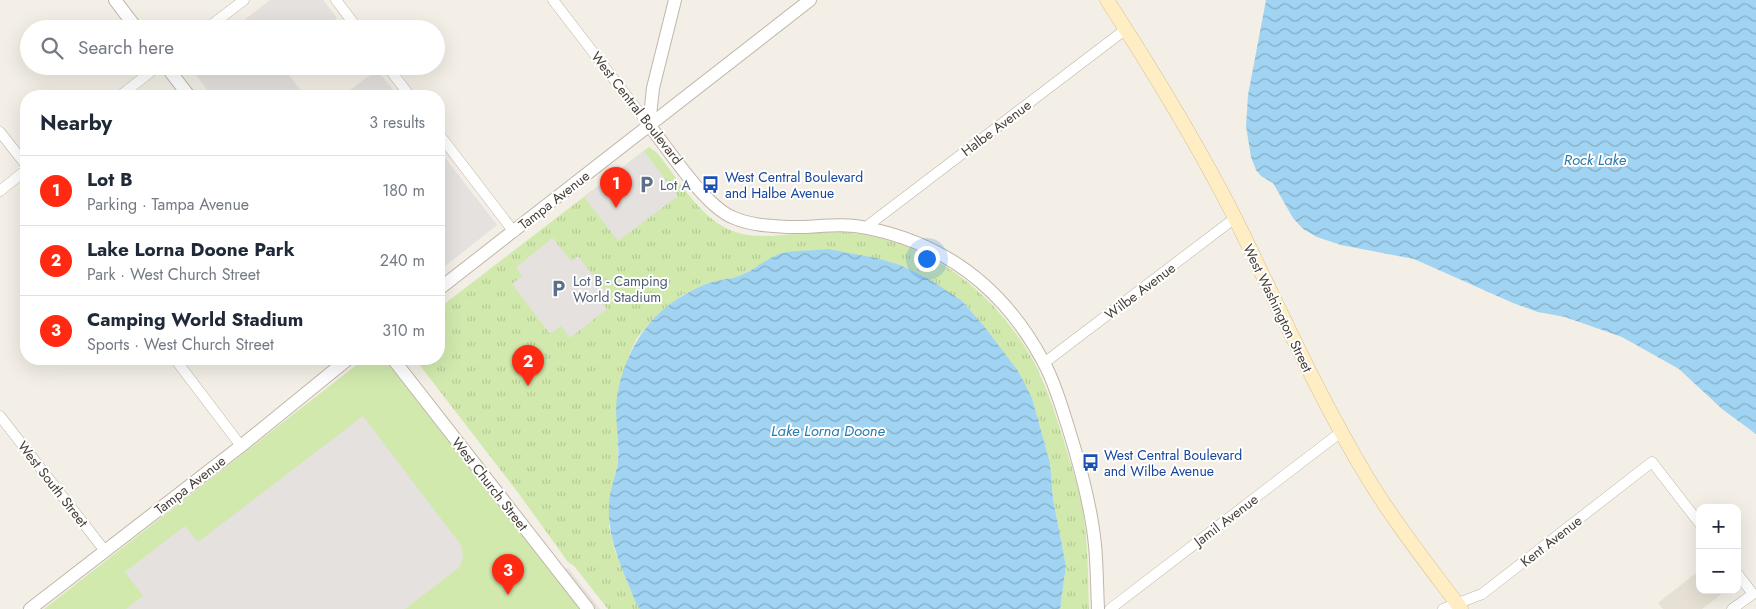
<!DOCTYPE html>
<html lang="en">
<head>
<meta charset="utf-8">
<style>
  :root { --surface:#fff; --page:#f6f6f7; --text:#1f2937; --muted:#747a83; --line:#e0e1e3; --accent:#ff2a11 }
  body { margin:0; font-family:Jost,sans-serif; background:var(--page); color:var(--text) }
  .controls { position:absolute; right:15px; bottom:15px; display:grid; overflow:hidden; border-radius:10px; box-shadow:0 5px 20px #0002 }
  .controls button { width:45px; height:45px; display:grid; place-items:center; padding:0; border:0; border-bottom:1px solid var(--line); background:var(--surface); color:var(--text); font:25px sans-serif }
  .you { position:absolute; left:926px; top:258px; width:18px; height:18px; margin:-12px; border:4px solid #fff; border-radius:50%; background:#1a73e8; box-shadow:0 0 0 8px #1a73e833 }
  .badge { display:grid; place-items:center; width:32px; height:32px; border-radius:50%; background:var(--accent); color:#fff; font-size:16px; font-weight:700 }
  .pin { position:absolute; translate:-50% -41px; filter:drop-shadow(0 1px 2px #0008) }
  .pin::after { content:''; position:absolute; top:26px; width:18px; height:15px; background:inherit; clip-path:polygon(0 0,100% 0,50% 100%) }
  .list { margin:0; padding:0; list-style:none }
  h2 { display:flex; justify-content:space-between; align-items:center; height:65px; margin:0; padding:0 20px; font-size:21px }
  h2 small { font-size:16px; font-weight:400; color:var(--muted) }
  .list li { display:grid; grid-template-columns:32px 1fr auto; gap:15px; align-items:center; box-sizing:border-box; height:70px; padding:0 20px; border-top:1px solid var(--line) }
  .list b { display:block; font-size:19px; white-space:nowrap }
  .list p { margin:0; font-size:16px; white-space:nowrap; color:var(--muted) }
  .list em { font-size:16px; font-style:normal; color:var(--muted) }
  .icon { flex:none; width:28px; height:28px; fill:none; stroke:currentColor; stroke-width:2; stroke-linecap:round; stroke-linejoin:round }
  .map { position:relative; flex:none; width:1756px; height:609px; overflow:hidden }
  .search { position:absolute; background:var(--surface); box-shadow:0 5px 20px #0002; left:20px; top:20px; width:425px; height:55px; display:flex; align-items:center; gap:12px; box-sizing:border-box; padding:0 18px; border-radius:28px; color:var(--muted); font-size:19px }
  .panel { position:absolute; background:var(--surface); box-shadow:0 5px 20px #0002; left:20px; top:90px; width:425px; height:275px; border-radius:20px }
  .map>svg:first-child { display:block }
  .residential { fill:#e7e0d4 }
  .grass { fill:url(#grass-tufts) }
  .pitch { fill:#d1e9ad }
  .parking { fill:#e4e1de }
  .water { fill:url(#water-waves) }
  .lines { fill:none; stroke-linecap:round; stroke-linejoin:round }
  .minor-casing { stroke:#bfb6a8; stroke-width:11 }
  .tertiary-casing { stroke:#bfb6a8; stroke-width:14 }
  .secondary-casing { stroke:#d5c194; stroke-width:15 }
  .minor { stroke:#fff; stroke-width:10 }
  .tertiary { stroke:#fff; stroke-width:12 }
  .secondary { stroke:#ffeec4; stroke-width:14 }
  .labels { text-anchor:middle; stroke-width:4; stroke-linejoin:round; paint-order:stroke }
  .street-label { font-size:14px; fill:#463f35; stroke:#fff }
  .transit-label { font-size:14px; fill:#164399; stroke:#fff; text-anchor:start }
  .service-label { font-size:14px; fill:#4e5e75; stroke:#fff; text-anchor:start }
  .water-label { font-size:15px; font-style:italic; fill:#2a7bad; stroke:#fff }
</style>
</head>
<body>
<div class="map">
<svg width="1756" height="609" viewBox="0 0 1756 609">
  <defs>
    <pattern id="grass-tufts" width="24" height="20" patternUnits="userSpaceOnUse" patternTransform="scale(1.25)"><rect width="24" height="20" fill="#d1e9ad"/><path d="M3 7l-1-3M5 7V3M7 7l1-3M15 17l-1-3M17 17v-4M19 17l1-3" fill="none" stroke="#b5c995"/></pattern>
    <pattern id="water-waves" width="16" height="10" patternUnits="userSpaceOnUse" patternTransform="scale(1.25)"><rect width="16" height="10" fill="#a0d4f2"/><path d="M0 5q4-4 8 0t8 0" fill="none" stroke="#84adc5"/></pattern>
  </defs>
  <rect width="100%" height="100%" fill="#f3efe6"/>
  <path class="residential" d="M1700,570V590H1727L1702,609H1663L1658,603Z"/>
  <path class="grass" d="M649,147L656,152L662,159C679,181 695,208 719,224C751,246 794,231 830,231C843,232 858,233 871,236C943,251 1000,300 1035,364C1047,388 1055,413 1063,438C1070,462 1079,487 1083,511C1088,543 1088,577 1089,609H1060L1066,566L1053,499L1050,463L1032,398L1018,372L984,326L962,301L802,252L782,253L740,276L725,280L708,283L682,295L648,325L637,338L629,355L617,398L618,460L609,504V527L615,551L636,603L640,609H608L574,566L568,562L519,494L415,359H439V308Z"/>
  <path class="pitch" d="M364,359L385,360L582,609H44Z"/>
  <g class="parking">
    <path d="M270,0H323L337,18L322,29H233Z"/>
    <path d="M189,66H282L305,96H212Z"/>
    <path d="M377,70L398,96H342Z"/>
    <path d="M439,150L497,225L439,271Z"/>
    <path d="M644,151L678,196L618,241L584,197Z"/>
    <path d="M553,238L571,261L578,256L607,293L599,299L607,309L570,338L561,326L550,334L512,284L522,276L516,267Z"/>
    <path d="M363,416L461,545L463,556L460,567L405,609H126L143,596L125,572L185,526L198,542Z"/>
    <path d="M568,568L600,609H594L564,570Z"/>
  </g>
  <g class="water">
    <path d="M1266,0H1756V434L1722,409L1679,369L1622,337L1565,317L1538,312L1513,303L1414,259L1341,245L1317,237L1303,229L1293,218L1273,183L1261,176L1256,170L1251,157L1246,126L1248,95Z"/>
    <path d="M828,249L876,258L900,265L934,282L962,301L984,326L1018,371L1032,398L1050,463L1053,499L1066,566L1060,609H640L636,603C624,572 607,540 609,506C609,491 616,476 618,461C620,440 614,418 617,397C626,343 656,304 706,284C716,280 726,280 736,277C752,272 764,260 779,254C789,250 816,251 828,249Z"/>
  </g>
  <g class="lines">
    <defs>
      <g id="minor">
        <path d="M336,0L358,29"/>
        <path d="M553,0L649,125"/>
        <path d="M206,29L244,0"/>
        <path d="M387,66L410,96"/>
        <path d="M120,96L158,66"/>
        <path d="M0,132L26,165"/>
        <path d="M439,134L514,232"/>
        <path d="M0,191L26,170"/>
        <path d="M866,227L1126,29"/>
        <path d="M175,359L241,446"/>
        <path d="M1044,363L1235,218"/>
        <path d="M0,416L105,551"/>
        <path d="M1110,609L1341,432"/>
        <path d="M1443,609L1482,594L1652,462L1700,524"/>
        <path d="M1732,609L1753,594L1737,573"/>
      </g>
      <g id="tertiary">
        <path d="M115,0L137,29"/>
        <path d="M166,66L189,96"/>
        <path d="M649,125C669,150 704,205 732,217C749,225 769,226 788,227C814,228 840,222 867,228C947,244 1006,291 1044,363C1055,383 1061,405 1068,427C1080,465 1091,505 1095,545C1097,566 1097,588 1098,609"/>
        <path d="M649,125L653,88L675,0"/>
        <path d="M439,289L810,0"/>
        <path d="M393,359L588,609"/>
        <path d="M30,609L241,446L348,359"/>
      </g>
      <path id="secondary" d="M1107,0C1153,71 1197,143 1235,218C1278,305 1317,394 1367,477C1395,523 1429,566 1461,609"/>
    </defs>
    <use href="#minor" class="minor-casing"/>
    <use href="#tertiary" class="tertiary-casing"/>
    <use href="#secondary" class="secondary-casing"/>
    <use href="#minor" class="minor"/>
    <use href="#tertiary" class="tertiary"/>
    <use href="#secondary" class="secondary"/>
  </g>
  <defs>
    <symbol id="parking-bare" viewBox="-9 -9 18 18"><path d="M-3.5-5.5H1a3.5 3.5 0 0 1 0 7H-1V5.5H-3.5ZM-1-3.4V-.6H.8a1.4 1.4 0 0 0 0-2.8Z" fill="#5c6f8a" stroke="#fff" stroke-width="2.5" paint-order="stroke"/></symbol>
    <symbol id="bus-bare" viewBox="-9 -9 18 18"><path d="M-5-6H5V4H4V6H2V4H-2V6H-4V4H-5ZM-3.5-4V0h7V-4ZM-3.5 1.2v1.5H-2V1.2ZM2 1.2v1.5H3.5V1.2Z" fill="#1a4fb4" stroke="#fff" stroke-width="2.5" paint-order="stroke"/></symbol>
  </defs>
  <g fill-rule="evenodd">
    <use href="#parking-bare" x="634" y="172" width="25" height="25"/>
    <use href="#bus-bare" x="698" y="172" width="25" height="25"/>
    <use href="#parking-bare" x="546" y="276" width="25" height="25"/>
    <use href="#bus-bare" x="1078" y="450" width="25" height="25"/>
  </g>
  <g class="labels">
    <g class="street-label">
      <text transform="translate(637 108) rotate(52)" y="5">West Central Boulevard</text>
      <text transform="translate(996 128) rotate(-37)" y="5">Halbe Avenue</text>
      <text transform="translate(554 200) rotate(-38)" y="5">Tampa Avenue</text>
      <text transform="translate(1140 291) rotate(-37)" y="5">Wilbe Avenue</text>
      <text transform="translate(1278 308) rotate(64)" y="5">West Washington Street</text>
      <text transform="translate(53 484) rotate(52)" y="5">West South Street</text>
      <text transform="translate(490 484) rotate(52)" y="5">West Church Street</text>
      <text transform="translate(190 485) rotate(-38)" y="5">Tampa Avenue</text>
      <text transform="translate(1226 520) rotate(-37)" y="5">Jamil Avenue</text>
      <text transform="translate(1551 541) rotate(-38)" y="5">Kent Avenue</text>
    </g>
    <g class="transit-label">
      <text x="725" y="182">West Central Boulevard<tspan x="725" dy="16">and Halbe Avenue</tspan></text>
      <text x="1104" y="460">West Central Boulevard<tspan x="1104" dy="16">and Wilbe Avenue</tspan></text>
    </g>
    <g class="service-label">
      <text x="660" y="190">Lot A</text>
      <text x="573" y="286">Lot B - Camping<tspan x="573" dy="16">World Stadium</tspan></text>
    </g>
    <g class="water-label">
      <text x="1595" y="165">Rock Lake</text>
      <text x="828" y="436">Lake Lorna Doone</text>
    </g>
  </g>
</svg>
<div class="controls">
<button>+</button>
<button>−</button>
</div>
<div class="you"></div>
<div class="pin badge" style="left:616px;top:208px">1</div>
<div class="pin badge" style="left:528px;top:386px">2</div>
<div class="pin badge" style="left:508px;top:595px">3</div>
<div class="search"><svg class="icon" aria-label="search" viewBox="0 0 24 24"><circle cx="10" cy="10" r="6"/><path d="M15 15l6 6"/></svg>Search here</div>
<section class="panel">
<h2>Nearby<small>3 results</small></h2>
<ul class="list">
<li><span class="badge">1</span><div><b>Lot B</b><p>Parking · Tampa Avenue</p></div><em>180 m</em></li>
<li><span class="badge">2</span><div><b>Lake Lorna Doone Park</b><p>Park · West Church Street</p></div><em>240 m</em></li>
<li><span class="badge">3</span><div><b>Camping World Stadium</b><p>Sports · West Church Street</p></div><em>310 m</em></li>
</ul>
</section>
</div>
</body>
</html>
